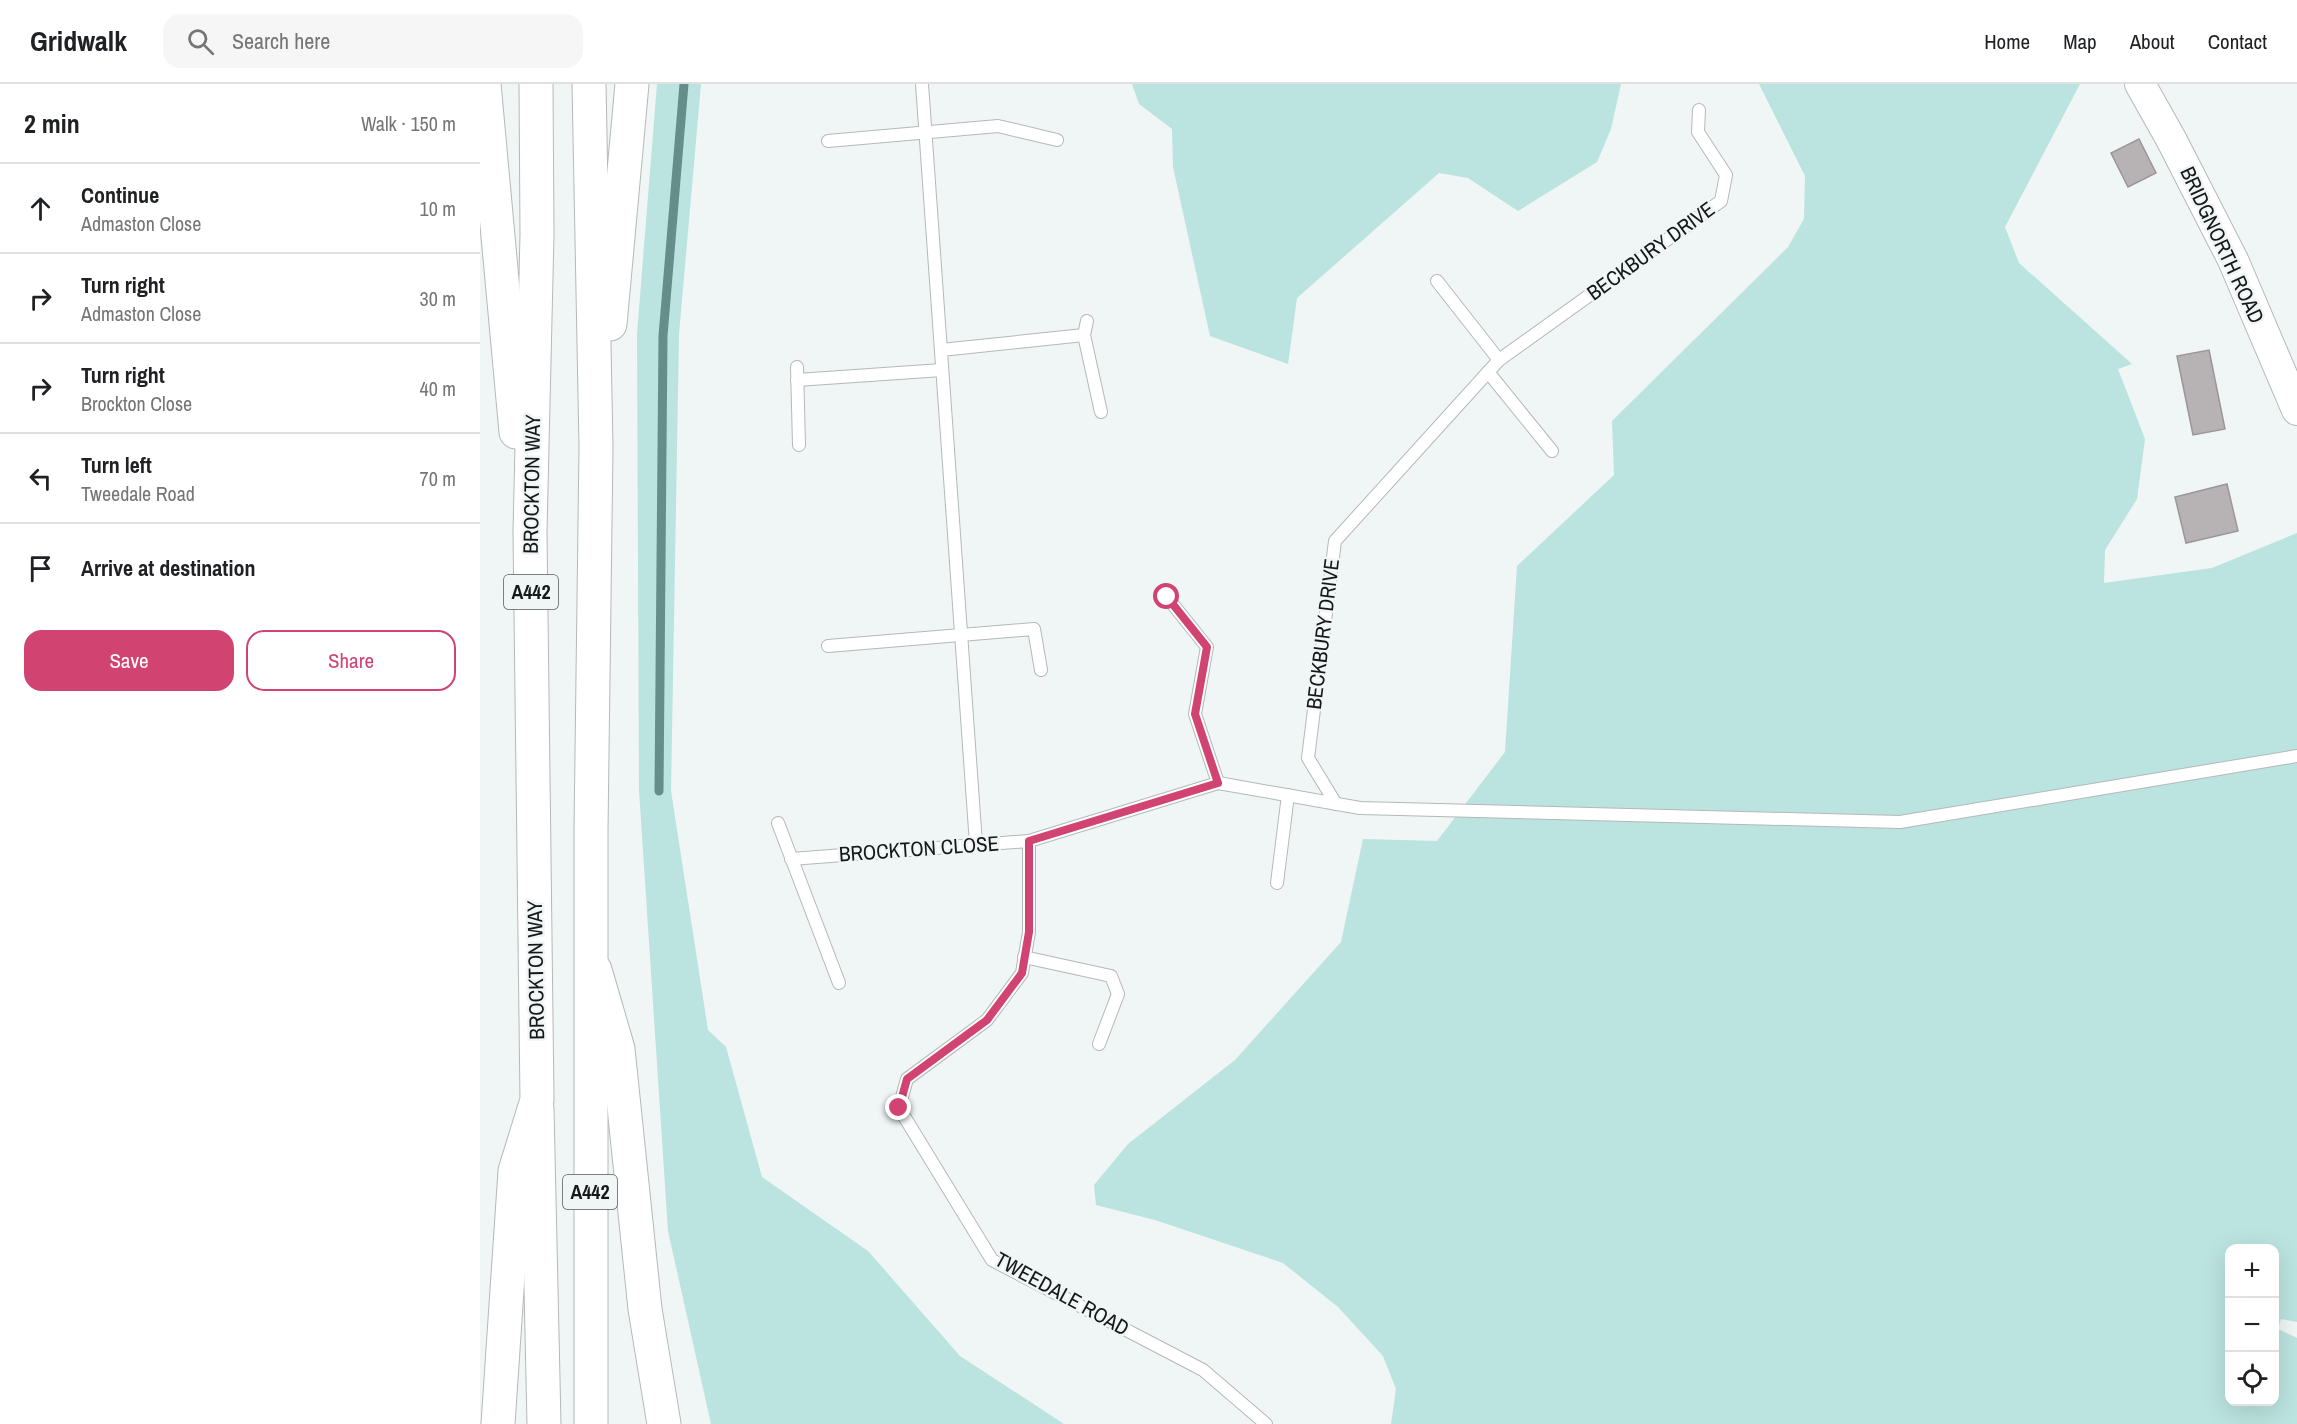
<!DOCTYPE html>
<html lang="en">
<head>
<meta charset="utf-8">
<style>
  :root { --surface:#fff; --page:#f6f6f6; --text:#202124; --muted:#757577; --line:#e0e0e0; --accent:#d14472 }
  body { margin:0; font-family:"Archivo Narrow",sans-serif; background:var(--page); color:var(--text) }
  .controls { position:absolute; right:18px; bottom:18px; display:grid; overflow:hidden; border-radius:12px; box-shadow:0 6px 24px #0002 }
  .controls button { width:54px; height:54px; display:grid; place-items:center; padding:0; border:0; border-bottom:2px solid var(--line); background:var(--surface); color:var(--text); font:30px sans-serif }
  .stop { position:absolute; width:18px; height:18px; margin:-14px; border:4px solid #d14472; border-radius:50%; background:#fff }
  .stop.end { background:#d14472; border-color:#fff; box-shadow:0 2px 6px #0008 }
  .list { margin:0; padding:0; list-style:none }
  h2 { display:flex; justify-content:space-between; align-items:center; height:78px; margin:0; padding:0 24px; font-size:26px }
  h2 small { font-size:20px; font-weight:400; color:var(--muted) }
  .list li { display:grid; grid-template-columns:39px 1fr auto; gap:18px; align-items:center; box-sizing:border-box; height:90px; padding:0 24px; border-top:2px solid var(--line) }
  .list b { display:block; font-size:22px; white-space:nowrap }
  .list p { margin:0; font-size:20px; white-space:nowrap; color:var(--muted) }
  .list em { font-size:20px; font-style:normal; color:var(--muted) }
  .actions { display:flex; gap:12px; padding:18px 24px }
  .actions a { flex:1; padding:14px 0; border:2px solid var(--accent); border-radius:18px; text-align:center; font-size:21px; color:var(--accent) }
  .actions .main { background:var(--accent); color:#fff }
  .icon { flex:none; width:33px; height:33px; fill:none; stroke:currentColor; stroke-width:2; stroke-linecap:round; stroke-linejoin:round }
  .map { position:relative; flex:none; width:1817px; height:1340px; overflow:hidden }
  header { display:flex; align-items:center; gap:36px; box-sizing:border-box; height:84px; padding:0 30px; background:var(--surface); border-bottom:2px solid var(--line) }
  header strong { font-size:28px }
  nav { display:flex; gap:33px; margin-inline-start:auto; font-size:21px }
  .search { width:420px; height:54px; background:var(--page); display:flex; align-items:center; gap:15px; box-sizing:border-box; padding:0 21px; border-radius:18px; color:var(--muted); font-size:22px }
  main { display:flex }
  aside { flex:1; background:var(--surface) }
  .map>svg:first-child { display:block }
  .green { fill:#bbe3df; fill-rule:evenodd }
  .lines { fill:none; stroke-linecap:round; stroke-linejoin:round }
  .stream { stroke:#658e8a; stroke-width:9 }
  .building { fill:#b7b3b4; stroke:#9b9697; stroke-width:1.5 }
  .service-casing { stroke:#b4b9b8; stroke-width:14 }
  .tertiary-casing { stroke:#b4b9b8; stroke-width:32 }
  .primary-casing { stroke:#b4b9b8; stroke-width:35 }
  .trunk-casing { stroke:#b4b9b8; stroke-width:35 }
  .service { stroke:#fff; stroke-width:12 }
  .tertiary { stroke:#fff; stroke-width:30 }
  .primary { stroke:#fff; stroke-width:33 }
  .trunk { stroke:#fff; stroke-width:33 }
  .route { stroke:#d14472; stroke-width:8 }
  .labels { text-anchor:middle; stroke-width:5; stroke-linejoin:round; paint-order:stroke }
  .shield { fill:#f0f5f5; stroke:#575a5a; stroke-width:1.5 }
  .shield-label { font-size:20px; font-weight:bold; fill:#161818 }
  .street-label { font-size:21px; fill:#161818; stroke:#f0f5f5 }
</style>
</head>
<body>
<header>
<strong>Gridwalk</strong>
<div class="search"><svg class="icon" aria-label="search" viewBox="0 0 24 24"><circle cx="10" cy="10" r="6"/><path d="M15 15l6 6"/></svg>Search here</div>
<nav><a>Home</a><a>Map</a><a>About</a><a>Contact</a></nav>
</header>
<main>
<aside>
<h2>2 min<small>Walk · 150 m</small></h2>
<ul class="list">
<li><svg class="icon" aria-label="ahead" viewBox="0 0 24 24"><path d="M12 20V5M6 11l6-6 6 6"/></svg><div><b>Continue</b><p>Admaston Close</p></div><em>10 m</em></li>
<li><svg class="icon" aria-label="right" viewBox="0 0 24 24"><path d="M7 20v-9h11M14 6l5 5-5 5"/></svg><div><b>Turn right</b><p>Admaston Close</p></div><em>30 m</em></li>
<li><svg class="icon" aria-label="right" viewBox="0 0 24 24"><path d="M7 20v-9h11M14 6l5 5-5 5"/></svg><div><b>Turn right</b><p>Brockton Close</p></div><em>40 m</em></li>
<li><svg class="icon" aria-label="left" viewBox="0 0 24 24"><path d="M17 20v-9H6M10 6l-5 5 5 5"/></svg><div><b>Turn left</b><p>Tweedale Road</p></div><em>70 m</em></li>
<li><svg class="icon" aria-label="arrive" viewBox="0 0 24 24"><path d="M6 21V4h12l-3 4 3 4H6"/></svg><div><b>Arrive at destination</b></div></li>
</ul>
<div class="actions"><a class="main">Save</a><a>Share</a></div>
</aside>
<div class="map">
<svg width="1817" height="1340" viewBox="0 0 1817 1340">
  <rect width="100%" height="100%" fill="#f0f5f5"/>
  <g class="green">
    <path d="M177,0H221L199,250L191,707L228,946L246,963L282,1093L388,1167L480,1272L584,1340H231L188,1147L159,706L157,250Z"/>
    <path d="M652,0H1141L1131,45L1117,78L1038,127L988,94L959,89L817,214L808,280L730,252L693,83L692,45L659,20Z"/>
    <path d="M1279,0H1600L1525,143L1539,179L1652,280L1638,285L1665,355L1657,415L1625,466L1624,499L1732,484L1817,449V1238L1801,1235L1798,1245L1817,1254V1340H911L916,1305L903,1272L858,1223L803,1179L675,1136L616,1121L614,1101L648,1060L755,976L861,858L883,755L957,757L1025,668L1037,482L1134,391L1132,337L1308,163L1324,135L1325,92ZM1750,1164H1794V1318H1750Z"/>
  </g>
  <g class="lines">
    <path class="stream" d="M179,707L183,252L204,0"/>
  </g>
  <g class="building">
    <path d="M1659,55L1676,89L1648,103L1631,69Z"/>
    <path d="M1729,266L1745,345L1713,351L1697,272Z"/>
    <path d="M1747,400L1758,447L1706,459L1695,413Z"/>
  </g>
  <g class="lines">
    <defs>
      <g id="service">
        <path d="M442,0L496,760"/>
        <path d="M348,57L518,42L577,56"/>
        <path d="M957,197L1019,276"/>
        <path d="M607,237L604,251L621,328"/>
        <path d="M461,266L604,251"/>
        <path d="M317,283L319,361"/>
        <path d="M1008,288L1072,367"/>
        <path d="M317,296L462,286"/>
        <path d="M687,513L727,563L715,630L738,699"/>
        <path d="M348,562L554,545L561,586"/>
        <path d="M856,720L828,674L855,457L1019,276L1241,117L1246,91L1218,48L1219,26"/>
        <path d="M298,739L359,899"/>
        <path d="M549,757V848L542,889L507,936L427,995L419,1024L512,1176L723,1286L786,1340"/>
        <path d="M311,775L549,757L738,699L880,724L1420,738L1817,672"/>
        <path d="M797,799L808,711"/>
        <path d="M544,873L631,892L638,910L619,960"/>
      </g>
      <path id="tertiary" d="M1660,0L1691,55L1753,176L1817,326"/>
      <g id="primary">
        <path d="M115,886L138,965L165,1225L184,1340"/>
        <path d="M57,1024L64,1340"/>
      </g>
      <g id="trunk">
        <path d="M4,0L36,348"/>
        <path d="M109,0L116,363L111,746V1340"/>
        <path d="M130,240L152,0"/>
        <path d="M18,1340L35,1087L57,1016L50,448L57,150L56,0"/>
      </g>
    </defs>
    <use href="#service" class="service-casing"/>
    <use href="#tertiary" class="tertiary-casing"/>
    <use href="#primary" class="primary-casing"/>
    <use href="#trunk" class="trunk-casing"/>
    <use href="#service" class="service"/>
    <use href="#tertiary" class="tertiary"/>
    <use href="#primary" class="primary"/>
    <use href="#trunk" class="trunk"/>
  </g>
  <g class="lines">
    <path class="route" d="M419,1024L427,995L507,936L542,889L549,848V757L738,699L715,630L727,563L687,513"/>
  </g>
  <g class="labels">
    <g class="shield">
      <rect x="24" y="491" width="54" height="34" rx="4.5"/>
      <rect x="83" y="1091" width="54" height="34" rx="4.5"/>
    </g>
    <g class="shield-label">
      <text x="51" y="515">A442</text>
      <text x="110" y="1115">A442</text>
    </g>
    <g class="street-label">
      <text transform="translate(1742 161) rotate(65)" y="7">BRIDGNORTH ROAD</text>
      <text transform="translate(1171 167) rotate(-36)" y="7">BECKBURY DRIVE</text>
      <text transform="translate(52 400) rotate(-89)" y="7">BROCKTON WAY</text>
      <text transform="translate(843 550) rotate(-83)" y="7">BECKBURY DRIVE</text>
      <text transform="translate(439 765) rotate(-4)" y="7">BROCKTON CLOSE</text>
      <text transform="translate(56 886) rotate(-91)" y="7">BROCKTON WAY</text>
      <text transform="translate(582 1210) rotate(29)" y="7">TWEEDALE ROAD</text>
    </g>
  </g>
</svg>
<div class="controls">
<button>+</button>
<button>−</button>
<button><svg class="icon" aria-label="locate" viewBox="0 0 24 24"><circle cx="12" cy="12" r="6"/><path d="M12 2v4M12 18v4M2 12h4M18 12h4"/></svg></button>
</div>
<div class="stop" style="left:687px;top:513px"></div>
<div class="stop end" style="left:419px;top:1024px"></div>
</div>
</main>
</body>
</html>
